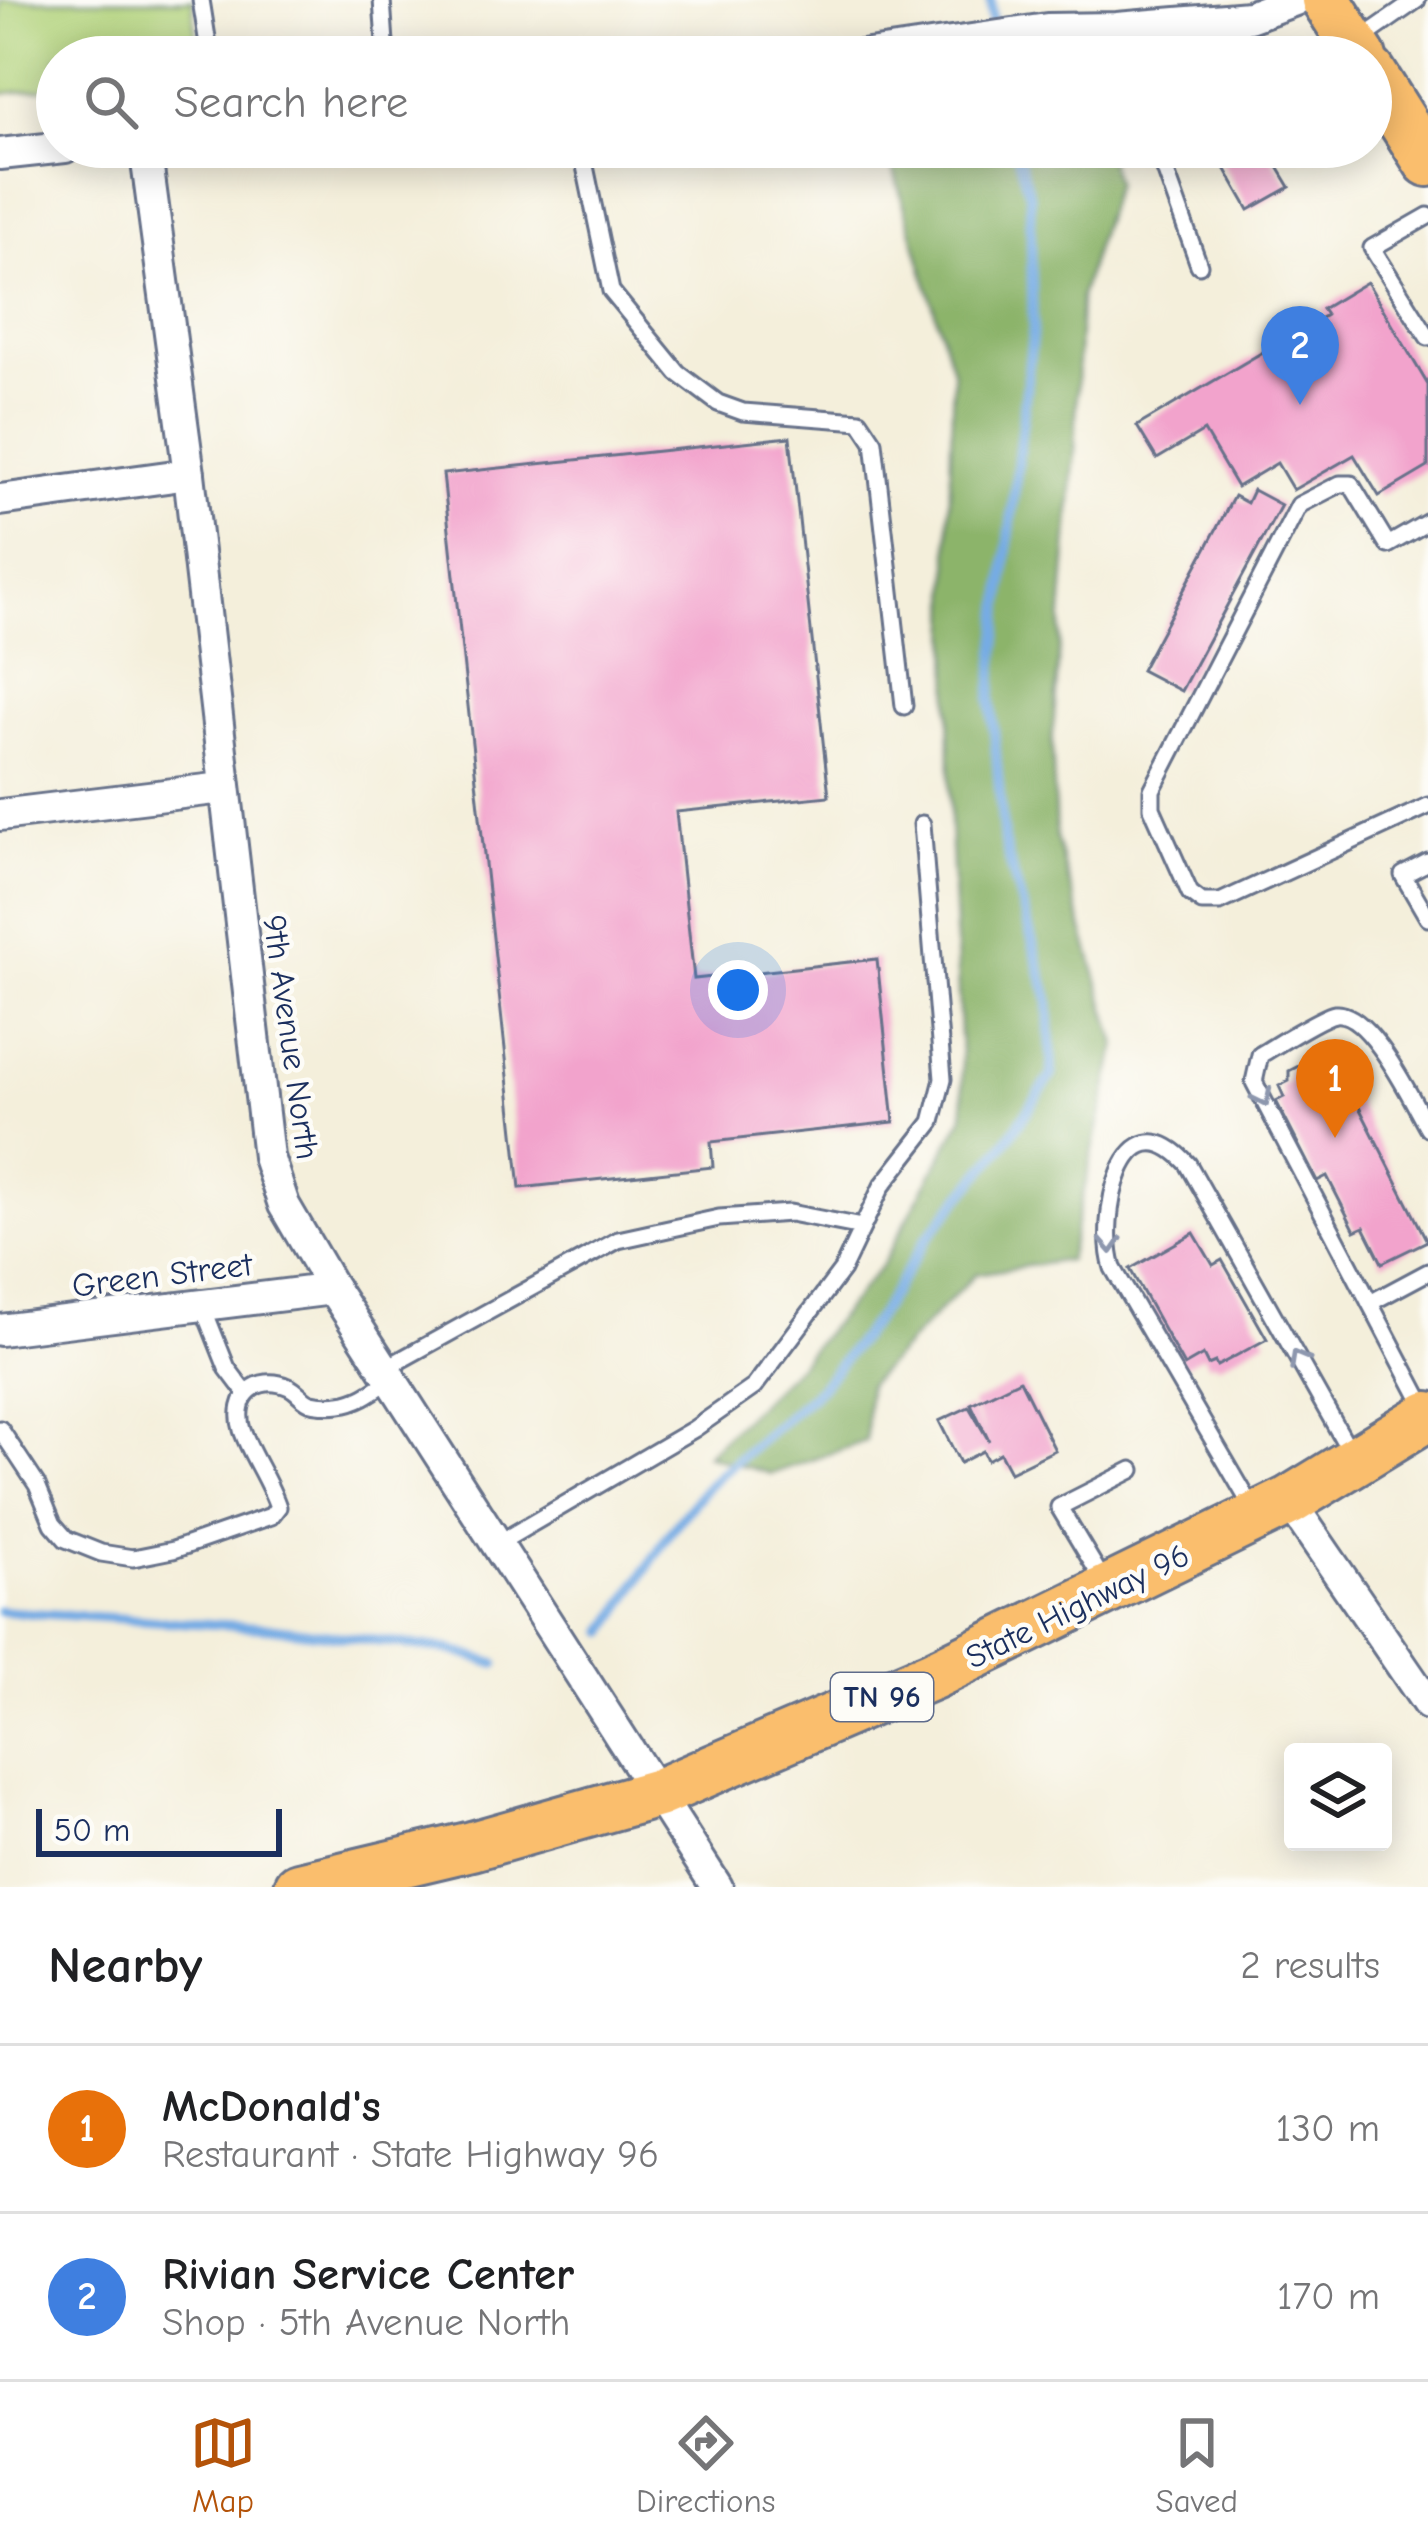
<!DOCTYPE html>
<html lang="en">
<head>
<meta charset="utf-8">
<style>
  :root { --surface:#fff; --page:#f6f6f6; --text:#202124; --muted:#757577; --line:#e0e0e0; --accent:#b45309 }
  body { margin:0; font-family:"Comic Neue",sans-serif; background:var(--page); color:var(--text) }
  .controls { position:absolute; right:36px; bottom:36px; display:grid; overflow:hidden; border-radius:12px; box-shadow:0 6px 30px #0003 }
  .controls button { width:108px; height:108px; display:grid; place-items:center; padding:0; border:0; border-bottom:3px solid var(--line); background:var(--surface); color:var(--text); font:60px sans-serif }
  .scale { position:absolute; left:36px; bottom:30px; width:246px; box-sizing:border-box; padding-left:12px; border:6px solid #1b2f5e; border-top:0; font-size:33px; line-height:42px; white-space:nowrap; color:#1b2f5e; -webkit-text-stroke:9px #fdfcf7; paint-order:stroke }
  .you { position:absolute; left:738px; top:990px; width:42px; height:42px; margin:-30px; border:9px solid #fff; border-radius:50%; background:#1a73e8; box-shadow:0 0 0 18px #1a73e833 }
  .badge { display:grid; place-items:center; width:78px; height:78px; border-radius:50%; background:var(--accent); color:#fff; font-size:39px; font-weight:700 }
  .pin { position:absolute; translate:-50% -99px; filter:drop-shadow(0 3px 6px #0008) }
  .pin::after { content:''; position:absolute; top:63px; width:42px; height:36px; background:inherit; clip-path:polygon(0 0,100% 0,50% 100%) }
  .list { margin:0; padding:0; list-style:none }
  h2 { display:flex; justify-content:space-between; align-items:center; height:156px; margin:0; padding:0 48px; font-size:51px }
  h2 small { font-size:39px; font-weight:400; color:var(--muted) }
  .list li { display:grid; grid-template-columns:78px 1fr auto; gap:36px; align-items:center; box-sizing:border-box; height:168px; padding:0 48px; border-top:3px solid var(--line) }
  .list b { display:block; font-size:45px; white-space:nowrap }
  .list p { margin:0; font-size:39px; white-space:nowrap; color:var(--muted) }
  .list em { font-size:39px; font-style:normal; color:var(--muted) }
  .icon { flex:none; width:66px; height:66px; fill:none; stroke:currentColor; stroke-width:2; stroke-linecap:round; stroke-linejoin:round }
  .map { position:relative; flex:none; width:1428px; height:1887px; overflow:hidden }
  .search { position:absolute; background:var(--surface); box-shadow:0 6px 30px #0003; left:36px; right:36px; top:36px; height:132px; display:flex; align-items:center; gap:30px; box-sizing:border-box; padding:0 42px; border-radius:66px; color:var(--muted); font-size:45px }
  .sheet { height:492px; background:var(--surface) }
  nav { display:flex; justify-content:space-around; align-items:center; box-sizing:border-box; height:168px; border-top:3px solid var(--line); background:var(--surface); font-size:33px; color:var(--muted) }
  nav a { display:grid; justify-items:center; gap:6px }
  nav .on { color:var(--accent) }
  .map>svg:first-child { display:block }
  .green { fill:#b1d27a; stroke:#66806c; stroke-width:3 }
  .forest { fill:#8cb46a; stroke:#547264; stroke-width:3 }
  .lines { fill:none; stroke-linecap:round; stroke-linejoin:round }
  .stream { stroke:#76ace4; stroke-width:10 }
  .building { fill:#f2a3cc }
  .lane-casing { stroke:#67728a; stroke-width:21 }
  .street-casing { stroke:#67728a; stroke-width:36 }
  .primary-casing { stroke:#67728a; stroke-width:54 }
  .lane { stroke:#fff; stroke-width:15 }
  .street { stroke:#fff; stroke-width:30 }
  .primary { stroke:#fabe6d; stroke-width:48 }
  .oneway { stroke:#8d97ae }
  .labels { text-anchor:middle; stroke-width:9; stroke-linejoin:round; paint-order:stroke }
  .shield { fill:#fdfcf7; stroke:#5f6c8c; stroke-width:3 }
  .shield-label { font-size:30px; font-weight:bold; fill:#1b2f5e }
  .street-label { font-size:33px; fill:#1b2f5e; stroke:#fdfcf7 }
</style>
</head>
<body>
<div class="map">
<svg width="1428" height="1887" viewBox="0 0 1428 1887">
  <rect width="100%" height="100%" fill="#fdfcf7"/>
  <filter id="ink" filterUnits="userSpaceOnUse"><feTurbulence type="fractalNoise" baseFrequency=".00833" numOctaves="2"/><feDisplacementMap in="SourceGraphic" scale="24" xChannelSelector="R" yChannelSelector="G"/><feConvolveMatrix kernelMatrix="1 2 1 2 8 2 1 2 1" color-interpolation-filters="sRGB"/></filter>
  <filter id="wash" filterUnits="userSpaceOnUse"><feTurbulence type="fractalNoise" baseFrequency=".004" numOctaves="4" result="noise"/><feDisplacementMap in="SourceGraphic" scale="48" xChannelSelector="R" yChannelSelector="G"/><feGaussianBlur stdDeviation="2.7" result="paint"/><feColorMatrix in="noise" values="0 0 0 0 0 0 0 0 0 0 0 0 0 0 0 0 0 1.4 0 .05"/><feComposite in="paint" operator="in"/></filter>
  <g filter="url(#wash)">
    <rect width="100%" height="100%" fill="#f4efdb"/>
    <path class="green" d="M0,0H192L199,57H57V87L0,94Z"/>
    <path class="forest" d="M887,147H1105L1115,182L1080,297L1075,449L1052,742L1056,838L1117,1045L1068,1260L975,1274L868,1385L866,1441L771,1474L706,1455L798,1365L882,1265L964,1115L950,824L949,525L953,373Z"/>
    <g class="lines">
      <g class="stream">
        <path d="M991,0L994,57"/>
        <path d="M0,1611L276,1628L450,1650L496,1664"/>
        <path d="M606,1632L670,1532L708,1485L820,1388L879,1315L926,1239L1001,1149L1052,1075L1049,999L1004,842L991,698L1033,328L1030,197L1015,147"/>
      </g>
    </g>
    <g id="blocks">
      <g class="building">
        <path d="M1213,147H1266L1290,187L1249,210Z"/>
        <path d="M1367,282L1428,385V467L1379,496L1354,455L1293,490L1277,463L1237,487L1204,431L1157,459L1137,426L1326,315L1322,309Z"/>
        <path d="M790,437L829,796L676,812L694,979L877,959L894,1122L711,1142L713,1167L520,1188L443,474Z"/>
        <path d="M1253,490L1281,505L1181,691L1141,670L1234,496L1247,503Z"/>
        <path d="M1330,1050L1427,1241L1382,1263L1364,1227L1355,1231L1327,1176L1317,1181L1276,1101L1284,1097L1279,1086L1289,1081V1071Z"/>
        <path d="M1194,1233L1213,1265L1222,1260L1267,1339L1217,1366L1215,1362L1208,1365L1203,1355L1184,1366L1130,1269Z"/>
        <path d="M1020,1380L1055,1450L1010,1472L1000,1453L987,1460L983,1451L960,1463L939,1421L969,1407L989,1441L971,1404Z"/>
      </g>
    </g>
  </g>
  <g filter="url(#ink)">
    <use href="#blocks" fill-opacity="0" stroke="#67728a" stroke-width="3"/>
    <g class="lines">
      <defs>
        <g id="lane">
          <path d="M201,0L210,57"/>
          <path d="M382,0L386,57"/>
          <path d="M1117,28L1128,57"/>
          <path d="M1361,39L1417,0"/>
          <path d="M581,147L611,291L678,373L718,403L743,412L860,421L874,442L904,706"/>
          <path d="M1157,147L1199,265"/>
          <path d="M1428,216L1372,248L1428,337"/>
          <path d="M1428,522L1388,545L1351,484H1340L1299,505L1152,790V808L1190,893L1202,902H1220L1428,806"/>
          <path d="M1428,862L1403,875L1428,918"/>
          <path d="M1370,1303L1428,1272"/>
          <path d="M202,1305L227,1368L245,1392"/>
          <path d="M384,1369L618,1240L719,1218L790,1213L862,1227"/>
          <path d="M1427,1412L1254,1082L1260,1055C1275,1046 1322,1016 1335,1014C1370,1010 1412,1101 1428,1128"/>
          <path d="M0,1429L37,1485L53,1524L66,1539L101,1553L133,1558L173,1550L271,1516L278,1507C269,1480 251,1456 242,1430C232,1396 257,1373 289,1387C298,1391 303,1401 312,1403C320,1405 333,1405 340,1404C360,1402 375,1390 391,1379"/>
          <path d="M1255,1512L1113,1268C1098,1222 1121,1092 1188,1164L1351,1453"/>
          <path d="M497,1544L694,1429L754,1387L842,1270L882,1186L932,1122L943,1079L922,824"/>
          <path d="M1104,1582L1059,1507L1132,1470"/>
        </g>
        <g id="street">
          <path d="M855,57L1047,29L1117,28L1249,17L1295,0"/>
          <path d="M145,147L189,474L268,1157L284,1205L333,1289L717,1887"/>
          <path d="M0,154L65,147"/>
          <path d="M0,500L189,474"/>
          <path d="M0,815L223,788"/>
          <path d="M0,1330L333,1289"/>
          <path d="M1289,1501L1428,1704"/>
        </g>
        <g id="primary">
          <path d="M1326,0L1362,57"/>
          <path d="M1371,72L1428,162"/>
          <path d="M299,1887L472,1846L658,1793L933,1675L1289,1501L1428,1416"/>
        </g>
      </defs>
      <use href="#lane" class="lane-casing"/>
      <use href="#street" class="street-casing"/>
      <use href="#primary" class="primary-casing"/>
      <use href="#lane" class="lane"/>
      <use href="#street" class="street"/>
      <use href="#primary" class="primary"/>
    </g>
    <defs><path id="oneway-chevron" d="M-2-3.5L2.5 0L-2 3.5" fill="none" stroke-width="1.6" stroke-linecap="round" stroke-linejoin="round" transform="scale(3)"/></defs>
    <g class="oneway">
      <use href="#oneway-chevron" transform="translate(1263 1098) rotate(64)"/>
      <use href="#oneway-chevron" transform="translate(1111 1245) rotate(87)"/>
      <use href="#oneway-chevron" transform="translate(1298 1359) rotate(-119)"/>
    </g>
  </g>
  <g class="labels">
    <rect class="shield" x="831" y="1673" width="102" height="48" rx="9"/>
    <g class="shield-label">
      <text x="882" y="1707">TN 96</text>
    </g>
    <g class="street-label">
      <text transform="translate(292 1037) rotate(82)" y="12">9th Avenue North</text>
      <text transform="translate(162 1274) rotate(-7)" y="12">Green Street</text>
      <text transform="translate(1077 1605) rotate(-26)" y="12">State Highway 96</text>
    </g>
  </g>
</svg>
<div class="controls">
<button><svg class="icon" aria-label="layers" viewBox="0 0 24 24"><path d="M12 4l9 5-9 5-9-5zM3 14l9 5 9-5"/></svg></button>
</div>
<div class="scale">50 m</div>
<div class="you"></div>
<div class="pin badge" style="left:1335px;top:1138px;background:#e8710a">1</div>
<div class="pin badge" style="left:1300px;top:405px;background:#3f7fe0">2</div>
<div class="search"><svg class="icon" aria-label="search" viewBox="0 0 24 24"><circle cx="10" cy="10" r="6"/><path d="M15 15l6 6"/></svg>Search here</div>
</div>
<section class="sheet">
<h2>Nearby<small>2 results</small></h2>
<ul class="list">
<li><span class="badge" style="background:#e8710a">1</span><div><b>McDonald's</b><p>Restaurant · State Highway 96</p></div><em>130 m</em></li>
<li><span class="badge" style="background:#3f7fe0">2</span><div><b>Rivian Service Center</b><p>Shop · 5th Avenue North</p></div><em>170 m</em></li>
</ul>
</section>
<nav>
<a class="on"><svg class="icon" aria-label="map" viewBox="0 0 24 24"><path d="M3 6l6-2 6 2 6-2v14l-6 2-6-2-6 2zM9 4v14M15 6v14"/></svg>Map</a>
<a><svg class="icon" aria-label="directions" viewBox="0 0 24 24"><path d="M12 3l9 9-9 9-9-9zM9 14v-3h6M13 9l2 2-2 2"/></svg>Directions</a>
<a><svg class="icon" aria-label="saved" viewBox="0 0 24 24"><path d="M7 4h10v16l-5-4-5 4z"/></svg>Saved</a>
</nav>
</body>
</html>
